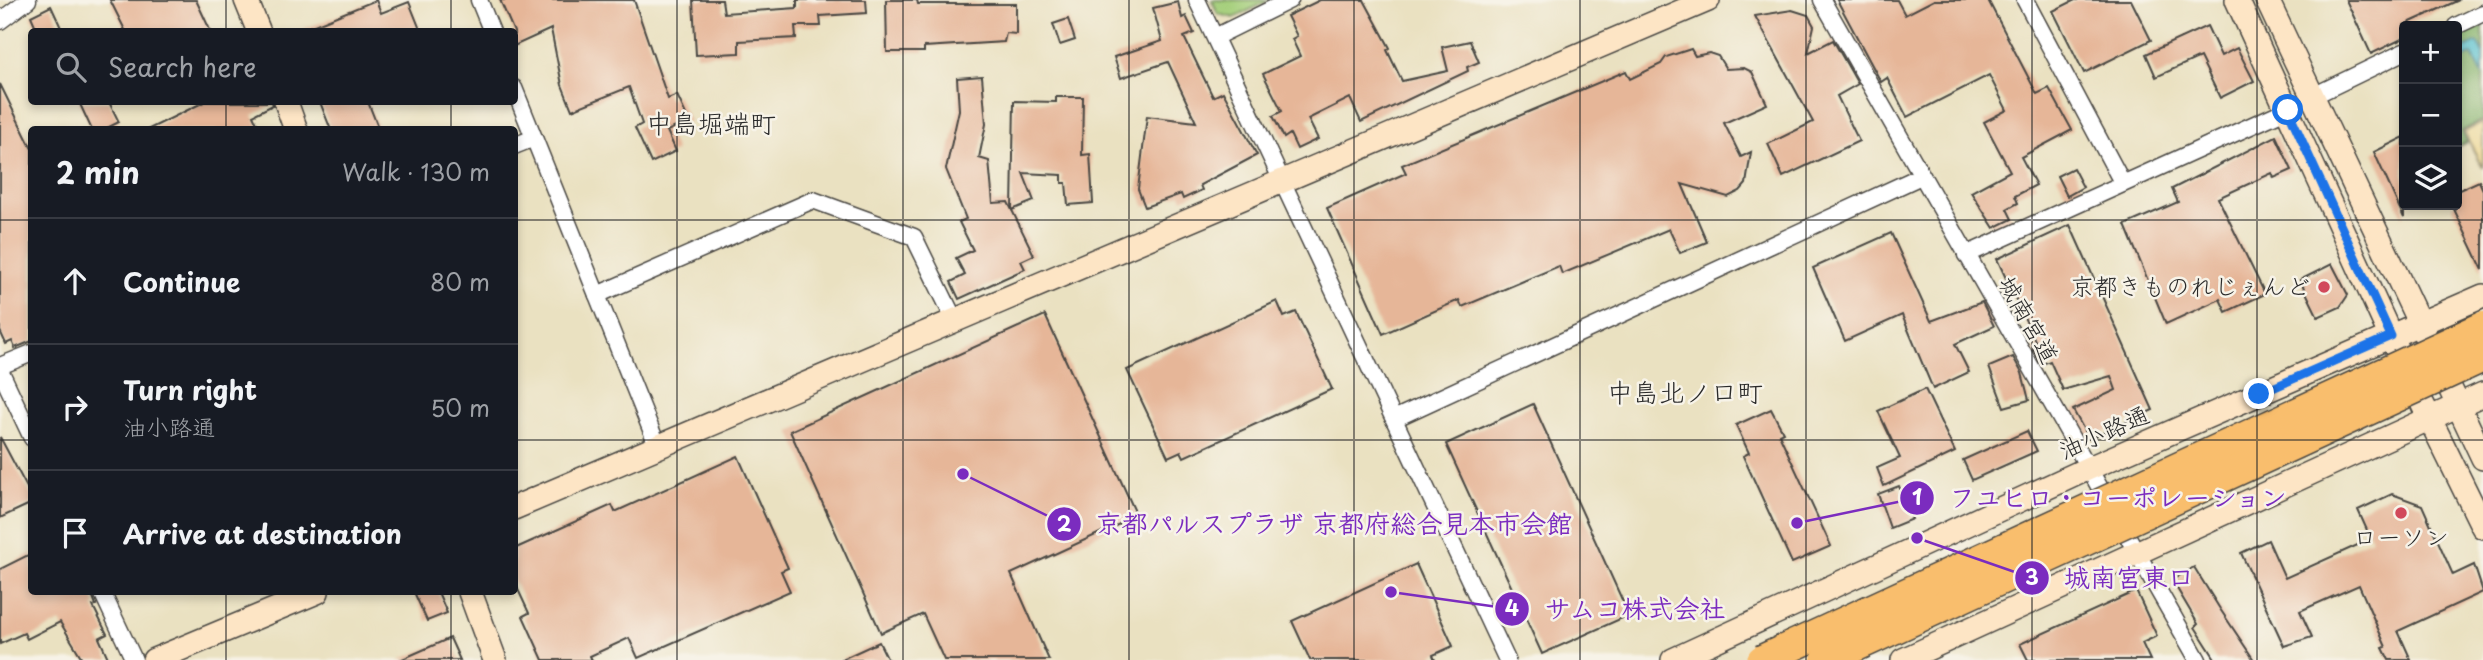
<!DOCTYPE html>
<html lang="en">
<head>
<meta charset="utf-8">
<style>
  :root { --surface:#171b24; --page:#20242c; --text:#f1f3f6; --muted:#9ea1a6; --line:#363941 }
  body { margin:0; font-family:"Playpen Sans","Klee One",sans-serif; background:var(--page); color:var(--text) }
  .controls { position:absolute; right:21px; top:21px; display:grid; overflow:hidden; border-radius:7px; box-shadow:0 4px 10px #0003 }
  .controls button { width:63px; height:63px; display:grid; place-items:center; padding:0; border:0; border-bottom:2px solid var(--line); background:var(--surface); color:var(--text); font:35px sans-serif }
  .stop { position:absolute; width:21px; height:21px; margin:-16px; border:5px solid #1a73e8; border-radius:50%; background:#fff }
  .stop.end { background:#1a73e8; border-color:#fff; box-shadow:0 2px 7px #0008 }
  .list { margin:0; padding:0; list-style:none }
  h2 { display:flex; justify-content:space-between; align-items:center; height:91px; margin:0; padding:0 28px; font-size:30px }
  h2 small { font-size:23px; font-weight:400; color:var(--muted) }
  .list li { display:grid; grid-template-columns:46px 1fr auto; gap:21px; align-items:center; box-sizing:border-box; height:126px; padding:0 28px; border-top:2px solid var(--line) }
  .list b { display:block; font-size:26px; white-space:nowrap }
  .list p { margin:0; font-size:23px; white-space:nowrap; color:var(--muted) }
  .list em { font-size:23px; font-style:normal; color:var(--muted) }
  .icon { flex:none; width:38px; height:38px; fill:none; stroke:currentColor; stroke-width:2; stroke-linecap:round; stroke-linejoin:round }
  .map { position:relative; flex:none; width:2483px; height:660px; overflow:hidden }
  .search { position:absolute; background:var(--surface); box-shadow:0 4px 10px #0003; left:28px; top:28px; width:490px; height:77px; display:flex; align-items:center; gap:18px; box-sizing:border-box; padding:0 24px; border-radius:7px; color:var(--muted); font-size:26px }
  .panel { position:absolute; background:var(--surface); box-shadow:0 4px 10px #0003; left:28px; top:126px; width:490px; height:469px; border-radius:7px }
  .map>svg:first-child { display:block }
  .green { fill:#a5cf7b; stroke:#687d53; stroke-width:2 }
  .forest { fill:#84b26b; stroke:#586e4b; stroke-width:2 }
  .sand { fill:#eeda9e; stroke:#8c8264; stroke-width:2 }
  .water { fill:#56c1d0; stroke:#40767e; stroke-width:2 }
  .building { fill:#e6b698 }
  .lines { fill:none; stroke-linecap:round; stroke-linejoin:round }
  .street-casing { stroke:#484642; stroke-width:19 }
  .secondary-casing { stroke:#484642; stroke-width:26 }
  .street { stroke:#fff; stroke-width:16 }
  .secondary { stroke:#fde5c5; stroke-width:23 }
  .highway-bridge-casing { stroke:#484642; stroke-width:33; stroke-linecap:butt }
  .highway-bridge { stroke:#f9be6d; stroke-width:30 }
  .route { stroke:#1a73e8; stroke-width:9 }
  .grid { fill:none; stroke:#2b2b2b; stroke-width:2; stroke-opacity:0.55 }
  .poi-dot { fill:#d1495b; stroke:#f7f3e8; stroke-width:2.5 }
  .labels { text-anchor:middle; stroke-width:5; stroke-linejoin:round; paint-order:stroke }
  .poi-label { font-size:24px; fill:#2b2b2b; stroke:#f7f3e8; text-anchor:end }
  .street-label { font-size:24px; fill:#2b2b2b; stroke:#f7f3e8 }
  .neighbourhood-label { font-size:26px; fill:#2b2b2b; stroke:#f7f3e8 }
  .leader { fill:none; stroke:#7b2cbf; stroke-width:2.5 }
  .callout-dot { fill:#7b2cbf; stroke:#f7f3e8; stroke-width:2.5 }
  .mark-label { font-size:21px; text-anchor:middle; font-weight:bold; fill:#fff }
  .callout-label { font-size:26px; text-anchor:middle; font-weight:bold; fill:#7b2cbf; stroke:#f7f3e8; stroke-width:5; stroke-linejoin:round; paint-order:stroke }
</style>
</head>
<body>
<div class="map">
<svg width="2483" height="660" viewBox="0 0 2483 660">
  <rect width="100%" height="100%" fill="#f7f3e8"/>
  <filter id="ink" filterUnits="userSpaceOnUse"><feTurbulence type="fractalNoise" baseFrequency=".0143" numOctaves="2"/><feDisplacementMap in="SourceGraphic" scale="14" xChannelSelector="R" yChannelSelector="G"/><feConvolveMatrix kernelMatrix="1 2 1 2 8 2 1 2 1" color-interpolation-filters="sRGB"/></filter>
  <filter id="wash" filterUnits="userSpaceOnUse"><feTurbulence type="fractalNoise" baseFrequency=".00686" numOctaves="4" result="noise"/><feDisplacementMap in="SourceGraphic" scale="28" xChannelSelector="R" yChannelSelector="G"/><feGaussianBlur stdDeviation="1.57" result="paint"/><feColorMatrix in="noise" values="0 0 0 0 0 0 0 0 0 0 0 0 0 0 0 0 0 1.4 0 .05"/><feComposite in="paint" operator="in"/></filter>
  <g filter="url(#wash)">
    <rect width="100%" height="100%" fill="#eae1c1"/>
    <path class="green" d="M1212,0H1270L1234,18L1218,14Z"/>
    <path class="forest" d="M2483,25V120L2462,131L2467,142L2457,147V38Z"/>
    <path class="sand" d="M2483,122V168L2464,132Z"/>
    <path class="water" d="M2477,42L2483,54V75L2472,54L2457,62V52Z"/>
    <g id="blocks">
      <g class="building">
        <path d="M110,0H196L211,32H126Z"/>
        <path d="M376,0L381,13L409,2L421,32H297Z"/>
        <path d="M500,0H634L668,99L677,95L689,121L667,131L676,151L651,163L635,128L642,124L629,87L572,110L562,85L551,29L514,46V32Z"/>
        <path d="M693,0H722L724,13L797,8V0H866L867,13L820,16L821,26H795L796,38L739,41V53L696,55Z"/>
        <path d="M886,0H917L918,4H1016V34L1006,33L1004,42L924,47V52H887Z"/>
        <path d="M1320,0H1364L1390,48L1387,50L1402,81L1448,71L1442,47L1470,41L1479,62L1467,67L1468,71L1361,122L1350,98L1308,119L1318,139L1297,149L1290,134L1284,138L1273,116L1282,111L1263,74L1300,56L1292,39L1297,36L1287,16Z"/>
        <path d="M1837,0H1897L1905,15L1934,0H1988L2037,94L2049,88L2072,130L2021,157L2036,185L2015,196L2018,203L2007,209L2012,219L1994,228L1971,192L2010,171L1984,122L2007,110L1989,75L1907,117L1887,78L1881,82Z"/>
        <path d="M2075,0H2131L2151,40L2084,73L2053,11Z"/>
        <path d="M2346,0H2459L2404,25V38L2371,54Z"/>
        <path d="M1178,2L1182,18L1186,16L1194,33L1184,37L1213,97L1223,92L1257,155L1200,185L1202,190L1183,199L1181,194L1145,207L1138,189L1147,116L1196,122L1168,62L1121,78L1114,57L1162,41L1153,8Z"/>
        <path d="M51,6L63,32H38L31,16Z"/>
        <path d="M1792,10L1808,15L1814,26L1808,53L1833,40L1858,84L1837,96L1859,141L1783,177L1768,144L1813,122L1755,16Z"/>
        <path d="M1068,19L1075,40L1060,45L1053,24Z"/>
        <path d="M2207,26L2221,56L2237,48L2254,81L2220,98L2200,57L2156,77L2146,54Z"/>
        <path d="M1691,49L1695,56L1709,53L1718,56L1726,69L1744,68L1752,72L1767,104L1724,123L1741,157L1751,152L1746,184L1740,191L1728,197L1682,184L1707,242L1680,253L1669,229L1562,274L1559,266L1462,307L1459,300L1383,334L1327,208L1406,173L1402,165L1626,71L1630,79L1661,64L1666,57Z"/>
        <path d="M982,76L986,124L979,158L989,161L993,203L1008,202L1034,255L1021,261L1025,269L959,299L951,282L965,275L956,258L973,250L959,222L966,219L946,169L959,110L957,78Z"/>
        <path d="M0,84L32,149V341L15,348L12,341L6,344L0,331Z"/>
        <path d="M1056,97H1083L1082,155L1090,154L1093,203L1068,205L1066,183H1062V175L1023,173L1034,201L1012,210L1014,101L1056,102Z"/>
        <path d="M79,102H109L119,122L103,130H92Z"/>
        <path d="M204,102H272L273,105L253,115L260,130H147Z"/>
        <path d="M320,102H368L379,130H331Z"/>
        <path d="M2276,136L2292,170L2274,178L2272,173L2218,198L2265,294L2226,312L2220,299L2166,324L2125,225L2178,202L2172,189Z"/>
        <path d="M2404,137V218L2374,152Z"/>
        <path d="M2073,168L2083,187L2067,196L2057,176Z"/>
        <path d="M2479,181L2483,190V270L2452,205H2457V191Z"/>
        <path d="M2070,225L2153,410L2089,439L2073,410L2116,390L2111,376L2063,390L2050,361L2042,364L2033,349L2038,347L1997,259Z"/>
        <path d="M1891,233L1931,321L1982,302L1994,326L1955,344L1969,372L1933,389L1902,315L1845,341L1813,268Z"/>
        <path d="M2332,264L2348,295L2340,307L2318,317L2300,280Z"/>
        <path d="M1277,301L1284,317L1296,312L1332,389L1184,457L1181,451L1168,457L1127,370Z"/>
        <path d="M1045,315L1137,516L1011,574L1049,660H944L923,614L881,633L790,431Z"/>
        <path d="M2013,357L2022,373L2029,400L2004,407L1989,367Z"/>
        <path d="M1925,389L1955,452L1884,486L1877,468L1900,458L1878,411Z"/>
        <path d="M1533,404L1629,615L1542,654L1446,444Z"/>
        <path d="M1771,409L1783,432L1779,434L1831,546L1792,563L1743,456L1749,453L1736,425Z"/>
        <path d="M2027,431L2037,451L1972,480L1963,460Z"/>
        <path d="M0,437L32,497V503L0,518Z"/>
        <path d="M738,456L788,568L781,571L790,591L638,658L629,638L590,656L592,660H543L523,616L529,613L514,581V549L612,505L615,512Z"/>
        <path d="M1899,486L1912,519L1890,528L1878,494Z"/>
        <path d="M2392,494L2422,505L2453,575L2474,565L2483,592L2398,631L2411,660H2389L2383,648L2386,647L2359,585L2300,611L2312,637L2284,646L2241,553L2268,540L2285,578L2371,539L2358,510Z"/>
        <path d="M32,553V592H91L96,605L93,606L107,634L99,638L109,660H83L60,622L27,639L24,633L0,644V569Z"/>
        <path d="M1416,564L1453,646L1433,655L1435,660H1310L1292,621Z"/>
        <path d="M2194,567L2220,609L2254,660H2216L2195,627L2198,624L2172,580Z"/>
        <path d="M2136,591L2157,636L2142,643L2150,660H2028L2020,644Z"/>
        <path d="M414,592H438L447,613L427,621Z"/>
        <path d="M450,638L460,660H400Z"/>
        <path d="M879,642L888,660H840Z"/>
      </g>
    </g>
  </g>
  <g filter="url(#ink)">
    <use href="#blocks" fill-opacity="0" stroke="#484642" stroke-width="2"/>
    <g class="lines">
      <defs>
        <g id="street">
          <path d="M479,0L492,32"/>
          <path d="M1197,0L1507,660"/>
          <path d="M1822,0L2198,660"/>
          <path d="M2025,0L2122,182"/>
          <path d="M0,21L28,0"/>
          <path d="M2456,26L2483,13"/>
          <path d="M1215,37L1290,0"/>
          <path d="M514,88L658,447"/>
          <path d="M2311,97L2404,52"/>
          <path d="M514,146L534,138"/>
          <path d="M1966,255L2288,109"/>
          <path d="M597,295L813,200L914,237L955,321"/>
          <path d="M0,366L32,353"/>
          <path d="M0,370L32,438"/>
          <path d="M1396,418L1921,176"/>
          <path d="M102,592L134,660"/>
        </g>
        <g id="secondary">
          <path d="M246,0L259,32"/>
          <path d="M2237,0L2396,348"/>
          <path d="M2267,0L2483,458"/>
          <path d="M286,102L296,130"/>
          <path d="M2423,405L2483,527"/>
          <path d="M514,508L1708,0"/>
          <path d="M470,592L495,660"/>
          <path d="M154,660L317,592"/>
          <path d="M1673,660L2087,469L2483,296"/>
          <path d="M1903,660L2483,394"/>
        </g>
      </defs>
      <use href="#street" class="street-casing"/>
      <use href="#secondary" class="secondary-casing"/>
      <use href="#street" class="street"/>
      <use href="#secondary" class="secondary"/>
      <defs>
        <g id="highway-bridge">
          <path d="M1762,660L2483,327"/>
          <path d="M1826,660L2483,357"/>
        </g>
      </defs>
      <use href="#highway-bridge" class="highway-bridge-casing"/>
      <use href="#highway-bridge" class="highway-bridge"/>
    </g>
  </g>
  <g class="lines" filter="url(#ink)">
    <path class="route" d="M2259,394L2391,336L2288,110"/>
  </g>
  <path class="grid" d="M226,0V32M451,0V32M677,0V660M903,0V660M1129,0V660M1354,0V660M1580,0V660M1806,0V660M2032,0V660M2257,0V660M226,102V130M451,102V130M0,220H32M514,220H2483M0,440H32M514,440H2483M226,592V660M451,592V660"/>
  <g class="poi-dot">
    <circle cx="2324" cy="287" r="7"/>
    <circle cx="2401" cy="513" r="7"/>
  </g>
  <g class="labels">
    <g class="poi-label">
      <text x="2310" y="295">京都きものれじぇんど</text>
      <text x="2401" y="546" text-anchor="middle">ローソン</text>
    </g>
    <g class="street-label">
      <text transform="translate(2028 320) rotate(61)" y="8">城南宮道</text>
      <text transform="translate(2104 433) rotate(-24)" y="8">油小路通</text>
    </g>
    <g class="neighbourhood-label">
      <text x="711" y="133">中島堀端町</text>
      <text x="1685" y="402">中島北ノ口町</text>
    </g>
  </g>
  <path class="leader" d="M1797 523L1917 498M963 474L1064 524M1917 538L2032 578M1391 592L1512 609"/>
  <g class="callout-dot">
    <circle cx="1797" cy="523" r="7"/>
    <circle cx="963" cy="474" r="7"/>
    <circle cx="1917" cy="538" r="7"/>
    <circle cx="1391" cy="592" r="7"/>
    <circle cx="1917" cy="498" r="18"/>
    <circle cx="1064" cy="524" r="18"/>
    <circle cx="2032" cy="578" r="18"/>
    <circle cx="1512" cy="609" r="18"/>
  </g>
  <g class="mark-label">
    <text x="1917" y="505">1</text>
    <text x="1064" y="532">2</text>
    <text x="2032" y="585">3</text>
    <text x="1512" y="616">4</text>
  </g>
  <g class="callout-label">
    <text x="2118" y="507">フユヒロ・コーポレーション</text>
    <text x="1334" y="533">京都パルスプラザ 京都府総合見本市会館</text>
    <text x="2129" y="587">城南宮東口</text>
    <text x="1635" y="618">サムコ株式会社</text>
  </g>
</svg>
<div class="controls">
<button>+</button>
<button>−</button>
<button><svg class="icon" aria-label="layers" viewBox="0 0 24 24"><path d="M12 4l9 5-9 5-9-5zM3 14l9 5 9-5"/></svg></button>
</div>
<div class="stop" style="left:2288px;top:110px"></div>
<div class="stop end" style="left:2259px;top:394px"></div>
<div class="search"><svg class="icon" aria-label="search" viewBox="0 0 24 24"><circle cx="10" cy="10" r="6"/><path d="M15 15l6 6"/></svg>Search here</div>
<section class="panel">
<h2>2 min<small>Walk · 130 m</small></h2>
<ul class="list">
<li><svg class="icon" aria-label="ahead" viewBox="0 0 24 24"><path d="M12 20V5M6 11l6-6 6 6"/></svg><div><b>Continue</b></div><em>80 m</em></li>
<li><svg class="icon" aria-label="right" viewBox="0 0 24 24"><path d="M7 20v-9h11M14 6l5 5-5 5"/></svg><div><b>Turn right</b><p>油小路通</p></div><em>50 m</em></li>
<li><svg class="icon" aria-label="arrive" viewBox="0 0 24 24"><path d="M6 21V4h12l-3 4 3 4H6"/></svg><div><b>Arrive at destination</b></div></li>
</ul>
</section>
</div>
</body>
</html>
